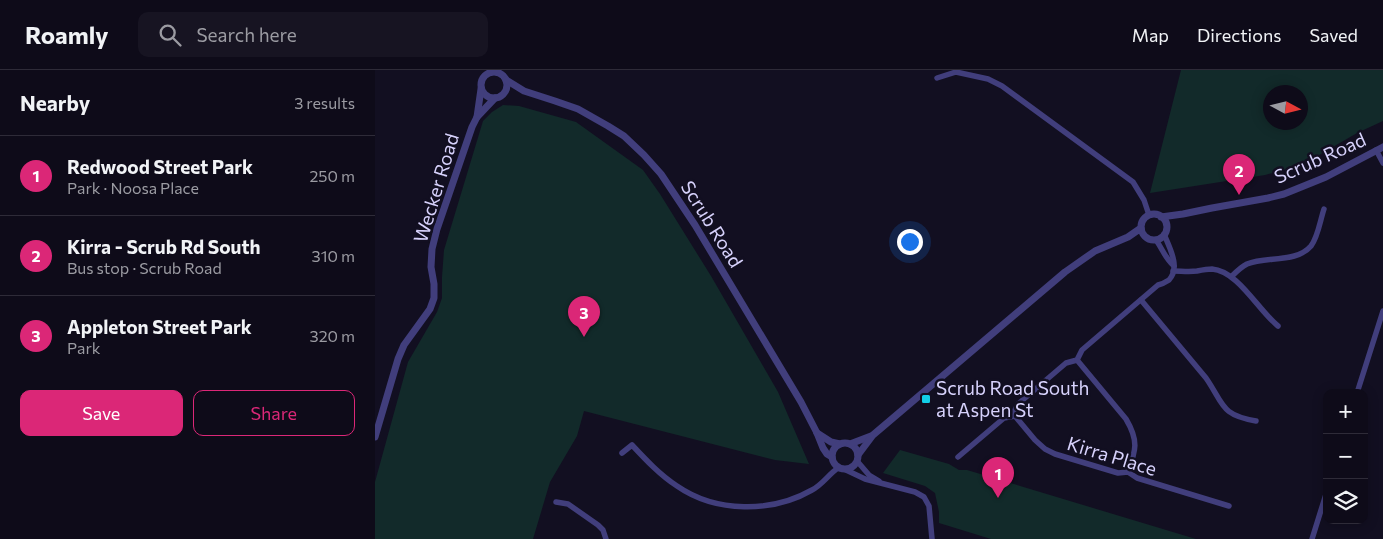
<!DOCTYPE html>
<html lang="en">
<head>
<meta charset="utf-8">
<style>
  :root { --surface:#0e0b19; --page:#171422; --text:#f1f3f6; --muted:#9b9ba2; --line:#2e2b38; --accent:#db2777 }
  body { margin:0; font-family:Commissioner,sans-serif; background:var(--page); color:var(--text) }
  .controls { position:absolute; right:15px; bottom:15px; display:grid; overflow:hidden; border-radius:10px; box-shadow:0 2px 12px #0003 }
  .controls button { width:45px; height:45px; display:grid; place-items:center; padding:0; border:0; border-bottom:1px solid var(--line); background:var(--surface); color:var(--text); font:25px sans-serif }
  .compass { position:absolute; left:888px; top:15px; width:45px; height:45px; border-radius:50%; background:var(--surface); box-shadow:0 2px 12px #0003; rotate:97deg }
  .you { position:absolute; left:534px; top:171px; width:18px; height:18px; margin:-12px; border:4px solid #fff; border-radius:50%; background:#1a73e8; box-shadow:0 0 0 8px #1a73e833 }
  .badge { display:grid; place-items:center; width:32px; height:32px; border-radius:50%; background:var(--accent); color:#fff; font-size:16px; font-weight:700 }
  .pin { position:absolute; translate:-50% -41px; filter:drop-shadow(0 1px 2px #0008) }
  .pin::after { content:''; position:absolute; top:26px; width:18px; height:15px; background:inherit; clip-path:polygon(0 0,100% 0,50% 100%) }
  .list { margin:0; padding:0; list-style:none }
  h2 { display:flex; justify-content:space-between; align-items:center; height:65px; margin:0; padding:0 20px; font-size:21px }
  h2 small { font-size:16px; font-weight:400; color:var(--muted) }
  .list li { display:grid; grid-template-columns:32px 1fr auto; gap:15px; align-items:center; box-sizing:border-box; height:80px; padding:0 20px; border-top:1px solid var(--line) }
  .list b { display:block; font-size:19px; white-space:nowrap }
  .list p { margin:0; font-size:16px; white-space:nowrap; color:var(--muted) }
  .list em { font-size:16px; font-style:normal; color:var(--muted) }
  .actions { display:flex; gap:10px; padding:15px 20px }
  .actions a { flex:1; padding:11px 0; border:1px solid var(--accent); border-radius:10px; text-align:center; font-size:18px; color:var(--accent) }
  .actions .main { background:var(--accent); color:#fff }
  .icon { flex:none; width:28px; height:28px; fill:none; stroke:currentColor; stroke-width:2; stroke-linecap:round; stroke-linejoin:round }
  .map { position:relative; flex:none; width:1008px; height:469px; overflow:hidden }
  header { display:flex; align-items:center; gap:30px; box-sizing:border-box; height:70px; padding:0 25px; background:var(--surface); border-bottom:1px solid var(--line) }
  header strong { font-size:24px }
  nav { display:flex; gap:28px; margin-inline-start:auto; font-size:18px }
  .search { width:350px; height:45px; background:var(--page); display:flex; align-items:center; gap:12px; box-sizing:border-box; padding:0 18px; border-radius:10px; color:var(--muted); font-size:19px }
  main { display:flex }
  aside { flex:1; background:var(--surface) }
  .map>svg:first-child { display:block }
  .green { fill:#122a2a; fill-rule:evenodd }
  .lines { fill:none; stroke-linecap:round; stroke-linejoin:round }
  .minor { stroke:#413e7c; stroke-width:5.5 }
  .tertiary { stroke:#413e7c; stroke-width:7 }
  .poi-dot { fill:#12cee8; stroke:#120f21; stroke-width:2 }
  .labels { text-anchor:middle; stroke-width:5; stroke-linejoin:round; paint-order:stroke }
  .street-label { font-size:19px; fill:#d7d2fc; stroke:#120f21 }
  .poi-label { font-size:19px; fill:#d7d2fc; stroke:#120f21; text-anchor:start }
</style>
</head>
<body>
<header>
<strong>Roamly</strong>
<div class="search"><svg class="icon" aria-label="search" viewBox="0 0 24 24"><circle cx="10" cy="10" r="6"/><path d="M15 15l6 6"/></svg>Search here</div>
<nav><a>Map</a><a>Directions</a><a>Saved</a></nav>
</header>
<main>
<aside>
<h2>Nearby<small>3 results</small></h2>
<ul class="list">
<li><span class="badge">1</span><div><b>Redwood Street Park</b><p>Park · Noosa Place</p></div><em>250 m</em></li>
<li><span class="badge">2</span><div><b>Kirra - Scrub Rd South</b><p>Bus stop · Scrub Road</p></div><em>310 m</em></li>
<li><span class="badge">3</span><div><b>Appleton Street Park</b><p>Park</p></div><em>320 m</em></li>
</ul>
<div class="actions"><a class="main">Save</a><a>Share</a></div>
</aside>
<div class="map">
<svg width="1008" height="469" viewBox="0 0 1008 469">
  <rect width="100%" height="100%" fill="#120f21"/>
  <g class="green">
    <path d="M806,0H1008V51L982,63L927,95L890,105L775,123ZM896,22H926V52H896Z"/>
    <path d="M128,35L144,36L201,52L268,100L285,124L336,206L403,322L434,394L400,390L209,341L202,366L175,412L158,469H0V412L33,292L62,242L67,228V207L69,180L108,51L117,42Z"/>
    <path d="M525,380L574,394L584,400H592L821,469H616L564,453V442L560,423L550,416L508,403Z"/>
  </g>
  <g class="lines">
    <g class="minor">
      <path d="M562,8L581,2L613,9L627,16L758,112L769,130L774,145"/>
      <path d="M1001,80L1008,93"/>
      <path d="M789,164C794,177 806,197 794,210C791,212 787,214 783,215L707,280L702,290L691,293L643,334L640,340V346L660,370L670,379L680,384L743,403L753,402L762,408L854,436"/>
      <path d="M781,170C788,180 790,188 799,196"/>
      <path d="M798,201C806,201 814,202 822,201C827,200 832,199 837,199C863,201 883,240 903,256"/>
      <path d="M857,206C862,201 866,197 872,194C891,186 922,193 936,176C943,167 945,151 949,139"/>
      <path d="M766,230L831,308C849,334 845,345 881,351"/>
      <path d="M702,290L751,349C764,371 761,380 753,402"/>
      <path d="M982,323L1008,241"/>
      <path d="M247,383L257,375C271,390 285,405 302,416C341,443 397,443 437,420C447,415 454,404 463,398"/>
      <path d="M583,387L629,348L640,346"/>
      <path d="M482,391L494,405L504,411"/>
      <path d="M471,400L490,409L540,422L549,427L554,436L557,469"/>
      <path d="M181,432L193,434L223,455L228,460L231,469"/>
      <path d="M937,469L952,421"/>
    </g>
    <g class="tertiary">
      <circle cx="119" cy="15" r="13"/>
      <path d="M131,10L149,21L180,31L203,39L233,56L249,66L269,85L286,104L320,155L426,332L442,363L448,378L452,384L457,387"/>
      <path d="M102,47L106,19"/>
      <circle cx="779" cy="157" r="13"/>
      <path d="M786,147L808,144L837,138L893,128L909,124L951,107L1008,77"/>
      <path d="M442,363L456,372L465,374"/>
      <path d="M0,367L23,289L29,275L55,239L59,228V214L56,197L57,179L62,159L97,57L102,47L120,28"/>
      <circle cx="470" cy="386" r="13"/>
      <path d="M475,374L496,366"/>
      <path d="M483,385L498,365L690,202L720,181L753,167L766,158"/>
    </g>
  </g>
  <rect class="poi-dot" x="546" y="324" width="10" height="10" rx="2.5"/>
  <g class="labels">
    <g class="street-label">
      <text transform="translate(945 88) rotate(-24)" y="7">Scrub Road</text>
      <text transform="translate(61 118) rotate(-73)" y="7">Wecker Road</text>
      <text transform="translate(337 154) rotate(58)" y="7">Scrub Road</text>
      <text transform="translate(737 386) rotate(17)" y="7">Kirra Place</text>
    </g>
    <g class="poi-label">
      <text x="561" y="325">Scrub Road South<tspan x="561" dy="22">at Aspen St</tspan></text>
    </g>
  </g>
</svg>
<div class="controls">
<button>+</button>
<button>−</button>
<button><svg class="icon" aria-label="layers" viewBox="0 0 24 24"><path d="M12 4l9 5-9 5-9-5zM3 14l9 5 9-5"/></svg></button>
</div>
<svg class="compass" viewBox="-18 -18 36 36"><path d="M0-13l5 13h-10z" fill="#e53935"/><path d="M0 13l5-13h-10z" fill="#9b9ba2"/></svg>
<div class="you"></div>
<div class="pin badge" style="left:623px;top:428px">1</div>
<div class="pin badge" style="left:864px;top:125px">2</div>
<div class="pin badge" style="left:209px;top:267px">3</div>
</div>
</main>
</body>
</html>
